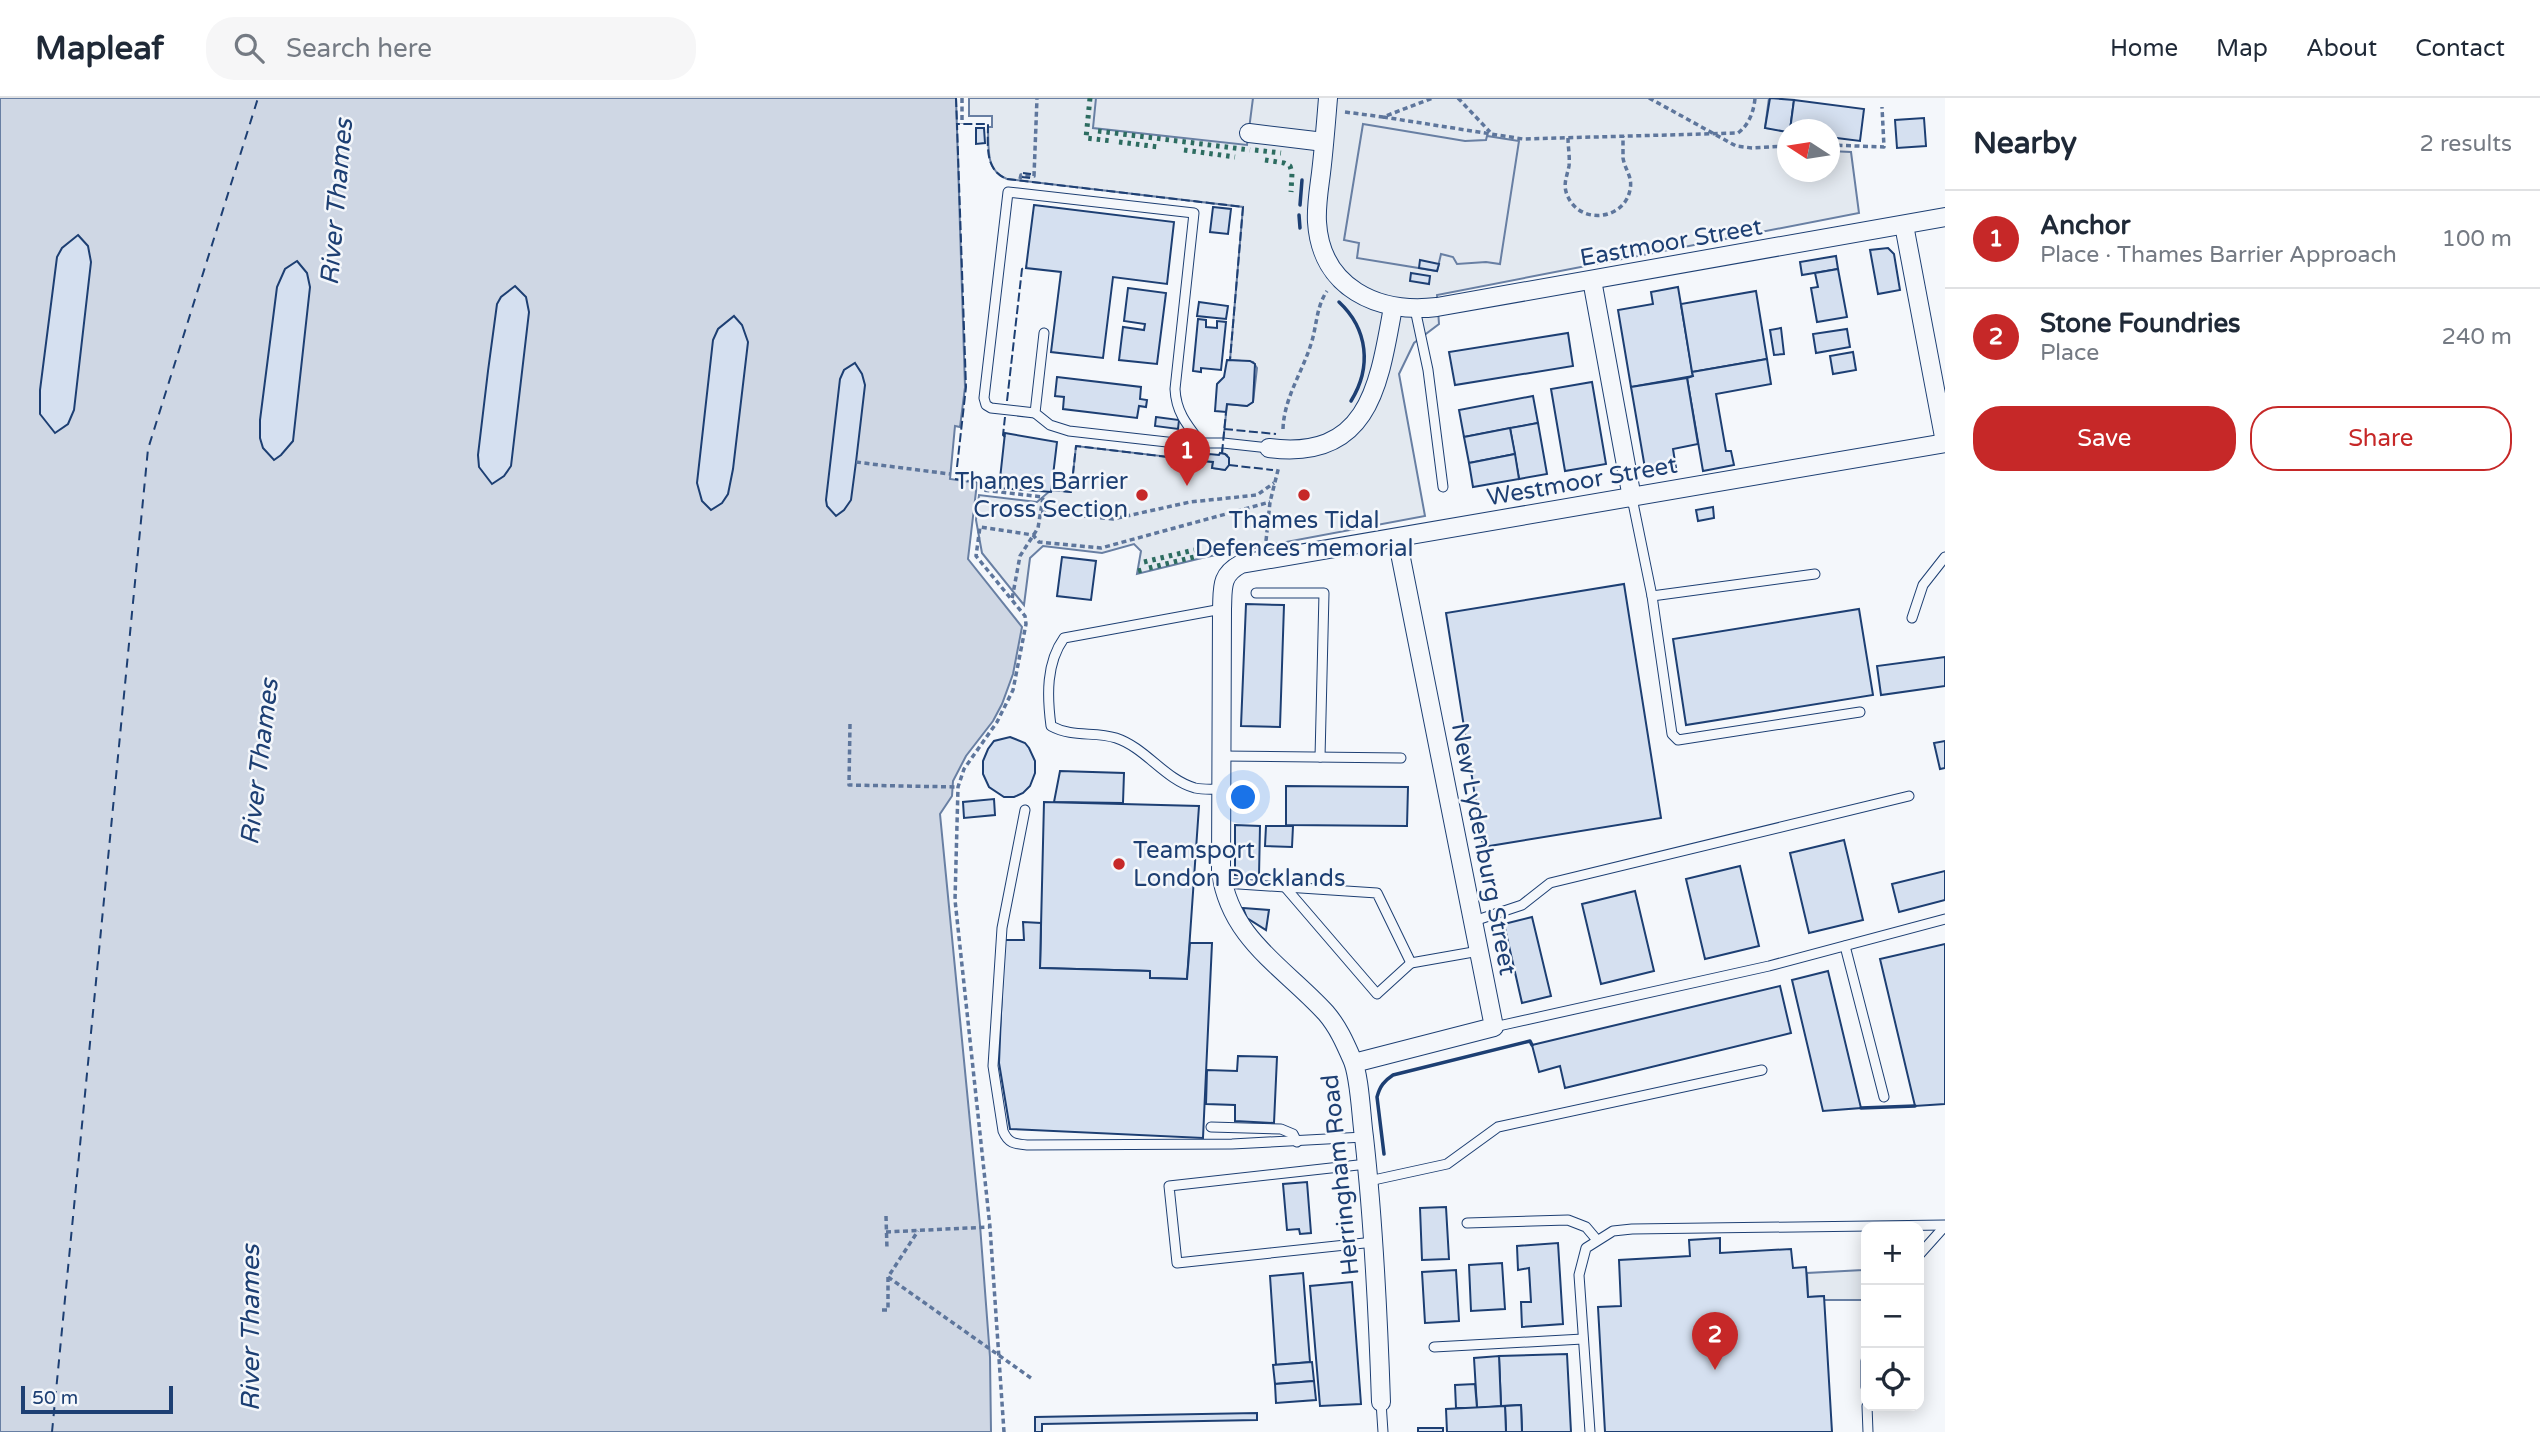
<!DOCTYPE html>
<html lang="en">
<head>
<meta charset="utf-8">
<style>
  :root { --surface:#fff; --page:#f6f6f7; --text:#1f2937; --muted:#747a83; --line:#e0e1e3; --accent:#c62828 }
  body { margin:0; font-family:"Varela Round",sans-serif; background:var(--page); color:var(--text) }
  .controls { position:absolute; right:21px; bottom:21px; display:grid; overflow:hidden; border-radius:14px; box-shadow:0 4px 18px #0003 }
  .controls button { width:63px; height:63px; display:grid; place-items:center; padding:0; border:0; border-bottom:2px solid var(--line); background:var(--surface); color:var(--text); font:35px sans-serif }
  .compass { position:absolute; left:1777px; top:21px; width:63px; height:63px; border-radius:50%; background:var(--surface); box-shadow:0 4px 18px #0003; rotate:282deg }
  .scale { position:absolute; left:21px; bottom:18px; width:152px; box-sizing:border-box; padding-left:7px; border:4px solid #1d3f73; border-top:0; font-size:19px; line-height:24px; white-space:nowrap; color:#1d3f73; -webkit-text-stroke:5px #f4f7fb; paint-order:stroke }
  .you { position:absolute; left:1244px; top:700px; width:24px; height:24px; margin:-18px; border:5px solid #fff; border-radius:50%; background:#1a73e8; box-shadow:0 0 0 10px #1a73e833 }
  .badge { display:grid; place-items:center; width:46px; height:46px; border-radius:50%; background:var(--accent); color:#fff; font-size:23px; font-weight:700 }
  .pin { position:absolute; translate:-50% -58px; filter:drop-shadow(0 2px 4px #0008) }
  .pin::after { content:''; position:absolute; top:37px; width:24px; height:21px; background:inherit; clip-path:polygon(0 0,100% 0,50% 100%) }
  .list { margin:0; padding:0; list-style:none }
  h2 { display:flex; justify-content:space-between; align-items:center; height:91px; margin:0; padding:0 28px; font-size:30px }
  h2 small { font-size:23px; font-weight:400; color:var(--muted) }
  .list li { display:grid; grid-template-columns:46px 1fr auto; gap:21px; align-items:center; box-sizing:border-box; height:98px; padding:0 28px; border-top:2px solid var(--line) }
  .list b { display:block; font-size:26px; white-space:nowrap }
  .list p { margin:0; font-size:23px; white-space:nowrap; color:var(--muted) }
  .list em { font-size:23px; font-style:normal; color:var(--muted) }
  .actions { display:flex; gap:14px; padding:21px 28px }
  .actions a { flex:1; padding:16px 0; border:2px solid var(--accent); border-radius:28px; text-align:center; font-size:24px; color:var(--accent) }
  .actions .main { background:var(--accent); color:#fff }
  .icon { flex:none; width:38px; height:38px; fill:none; stroke:currentColor; stroke-width:2; stroke-linecap:round; stroke-linejoin:round }
  .map { position:relative; flex:none; width:1945px; height:1334px; overflow:hidden }
  header { display:flex; align-items:center; gap:42px; box-sizing:border-box; height:98px; padding:0 35px; background:var(--surface); border-bottom:2px solid var(--line) }
  header strong { font-size:33px }
  nav { display:flex; gap:38px; margin-inline-start:auto; font-size:24px }
  .search { width:490px; height:63px; background:var(--page); display:flex; align-items:center; gap:18px; box-sizing:border-box; padding:0 24px; border-radius:28px; color:var(--muted); font-size:26px }
  main { display:flex }
  aside { flex:1; background:var(--surface) }
  .map>svg:first-child { display:block }
  .green { fill:#e3e9f0; stroke:#687fa3; stroke-width:2 }
  .parking { fill:#e3e8f0; stroke:#687fa3; stroke-width:2 }
  .water { fill:#cfd7e4; stroke:#687fa3; stroke-width:2 }
  .lines { fill:none; stroke-linecap:round; stroke-linejoin:round }
  .ferry { stroke:#1d3f73; stroke-width:2; stroke-dasharray:9 7; stroke-linecap:butt }
  .building { fill:#d5e0f0; stroke:#1d3f73; stroke-width:2 }
  .service-casing { stroke:#1d3f73; stroke-width:11 }
  .minor-casing { stroke:#1d3f73; stroke-width:20 }
  .path { stroke:#5e769c; stroke-width:3.5; stroke-dasharray:5 3.5; stroke-linecap:butt }
  .service { stroke:#f4f7fb; stroke-width:9 }
  .minor { stroke:#f4f7fb; stroke-width:18 }
  .hedge { stroke:#2c6c60; stroke-width:5; stroke-dasharray:3.5 5; stroke-linecap:butt }
  .fence { stroke:#1d3f73; stroke-width:2; stroke-dasharray:9 3.5; stroke-linecap:butt }
  .wall { stroke:#1d3f73; stroke-width:3.5 }
  .poi-dot { fill:#c62828; stroke:#f4f7fb; stroke-width:2.5 }
  .labels { text-anchor:middle; stroke-width:5; stroke-linejoin:round; paint-order:stroke }
  .street-label { font-size:24px; fill:#1d3f73; stroke:#f4f7fb }
  .poi-label { font-size:24px; fill:#1d3f73; stroke:#f4f7fb; text-anchor:end }
  .water-label { font-size:26px; font-style:italic; fill:#1d3f73; stroke:#f4f7fb }
</style>
</head>
<body>
<header>
<strong>Mapleaf</strong>
<div class="search"><svg class="icon" aria-label="search" viewBox="0 0 24 24"><circle cx="10" cy="10" r="6"/><path d="M15 15l6 6"/></svg>Search here</div>
<nav><a>Home</a><a>Map</a><a>About</a><a>Contact</a></nav>
</header>
<main>
<div class="map">
<svg width="1945" height="1334" viewBox="0 0 1945 1334">
  <rect width="100%" height="100%" fill="#f4f7fb"/>
  <g class="green">
    <path d="M969,0H1769L1765,30L1787,33V74H1829L1830,53L1851,54L1859,115L1437,197L1439,226L1414,245L1399,276L1425,418L1206,459L1137,476L1141,453L1134,446L1102,455L1043,448L1030,460L1024,507L982,455L976,422L979,397L1037,404L1051,392L1071,394L1076,348L1213,364L1212,370L1225,372L1229,367L1227,357L1222,355L1227,306L1247,308L1253,304L1257,270L1253,264L1230,262L1243,109L1007,81C985,73 989,50 988,29H992V18H969Z"/>
    <path d="M1866,1162V1202H1824V1198L1808,1199L1807,1175L1863,1172Z"/>
  </g>
  <g class="parking">
    <path d="M1096,0H1253L1247,47L1093,30Z"/>
    <path d="M1363,26L1465,43L1486,42L1487,38L1519,43L1500,166L1486,164L1457,166L1453,159L1441,156L1437,173L1357,160L1359,145L1344,142Z"/>
  </g>
  <path class="water" d="M0,0H956L965,289L960,329L955,328L950,381L977,385L968,461L1022,529L1013,576L1002,606L993,623L966,658L953,683L952,698L940,716L980,1127L990,1259L991,1334H0Z"/>
  <g class="lines">
    <path class="ferry" d="M52,1334L148,351L258,0"/>
  </g>
  <g class="building">
    <path d="M1770,0L1794,2L1790,32L1787,34L1765,30Z"/>
    <path d="M1794,2L1864,11L1860,43L1829,39V32H1790Z"/>
    <path d="M1924,20L1926,48L1897,50L1895,22Z"/>
    <path d="M976,30H984L985,45L976,46Z"/>
    <path d="M1034,107L1174,124L1167,186L1113,179L1103,260L1051,254L1061,174L1026,170Z"/>
    <path d="M1213,109L1231,111L1228,136L1210,134Z"/>
    <path d="M78,137L88,148L91,164L74,312L68,326L55,335L40,316V292L57,159L62,150Z"/>
    <path d="M1888,150L1894,156L1900,192L1878,196L1870,152Z"/>
    <path d="M1836,158L1838,171L1802,177L1800,164Z"/>
    <path d="M1420,162L1439,166L1437,173L1419,170Z"/>
    <path d="M297,163L307,175L310,189L293,343L281,357L274,362L263,350L260,340V322L277,189L285,171Z"/>
    <path d="M1838,171L1847,219L1817,224L1811,190L1818,189L1815,175Z"/>
    <path d="M1411,175L1430,178L1429,186L1410,183Z"/>
    <path d="M515,188L526,199L529,214L511,368L504,378L492,386L479,369L478,357L488,273L497,206L501,199Z"/>
    <path d="M1678,189L1693,278L1631,289L1618,212L1653,206L1651,194Z"/>
    <path d="M1128,190L1166,195L1157,266L1119,262L1123,229L1144,232L1145,226L1124,223Z"/>
    <path d="M1756,193L1767,261L1692,274L1681,206Z"/>
    <path d="M1199,204L1228,208L1226,221L1197,218Z"/>
    <path d="M734,218L742,227L748,244L733,371L728,396L722,405L711,412L702,403L697,385L713,242L718,231Z"/>
    <path d="M1198,221L1206,222V229L1217,230V223L1226,224L1221,272L1201,270V274L1193,273Z"/>
    <path d="M1781,230L1784,256L1774,257L1770,232Z"/>
    <path d="M1847,231L1850,249L1816,255L1813,236Z"/>
    <path d="M1568,235L1573,268L1455,287L1449,254Z"/>
    <path d="M1853,254L1856,272L1833,276L1830,258Z"/>
    <path d="M1767,261L1771,286L1716,296L1726,353H1731L1734,367L1703,373L1687,280L1693,278L1692,274Z"/>
    <path d="M1227,262L1250,263L1255,266L1253,304L1247,308L1227,306L1226,314L1215,313L1217,286L1224,279Z"/>
    <path d="M855,265L862,276L865,287L856,364L851,402L844,412L836,418L827,408L826,402L840,281L844,272Z"/>
    <path d="M1057,279L1141,289L1140,301L1147,302L1146,309L1139,308L1137,320L1063,311L1064,299L1055,298Z"/>
    <path d="M1687,280L1698,346L1673,351L1676,370L1646,376L1631,289Z"/>
    <path d="M1592,284L1606,366L1565,373L1551,291Z"/>
    <path d="M1533,298L1538,325L1464,339L1459,312Z"/>
    <path d="M1156,319L1179,322L1178,331L1155,328Z"/>
    <path d="M1538,325L1547,376L1519,381L1510,330Z"/>
    <path d="M1510,330L1515,356L1469,365L1464,339Z"/>
    <path d="M1005,335L1057,344L1051,394L999,390Z"/>
    <path d="M1220,355L1225,356L1229,360V367L1225,372L1212,370L1213,364L1202,363L1209,356L1219,357Z"/>
    <path d="M1515,356L1519,381L1473,389L1469,365Z"/>
    <path d="M1713,409L1714,420L1698,423L1696,412Z"/>
    <path d="M1062,459L1096,463L1091,502L1057,498Z"/>
    <path d="M1624,486L1661,720L1483,749L1446,515Z"/>
    <path d="M1246,506L1284,507L1280,629L1241,628Z"/>
    <path d="M1859,511L1873,597L1686,627L1673,541Z"/>
    <path d="M1945,559V588L1881,597L1877,568Z"/>
    <path d="M1010,639L1025,645L1029,650L1035,663V675L1030,688L1023,695L1014,699H1004L989,689L983,676V663L988,651L994,643Z"/>
    <path d="M1945,643V670L1940,671L1934,645Z"/>
    <path d="M1060,673L1124,675L1123,705L1054,704Z"/>
    <path d="M1286,688L1408,689L1407,728L1286,727Z"/>
    <path d="M994,701L995,717L964,720L963,704Z"/>
    <path d="M1044,704L1199,708L1187,881L1150,880V873L1040,870Z"/>
    <path d="M1235,727L1260,728L1259,778L1235,777Z"/>
    <path d="M1266,728H1293L1292,749L1265,748Z"/>
    <path d="M1844,742L1863,822L1809,835L1790,755Z"/>
    <path d="M1740,768L1759,848L1705,861L1686,781Z"/>
    <path d="M1945,773V802L1899,814L1892,786Z"/>
    <path d="M1635,793L1654,873L1601,886L1582,806Z"/>
    <path d="M1243,810L1269,812L1266,832L1247,820Z"/>
    <path d="M1532,819L1551,898L1522,905L1504,826Z"/>
    <path d="M1023,824L1041,825L1040,870L1150,873V880L1187,881L1190,845H1212L1203,1040L1010,1031L999,965L1004,842H1024Z"/>
    <path d="M1945,846V1006L1915,1008L1880,861Z"/>
    <path d="M1828,873L1861,1010L1823,1013L1792,882Z"/>
    <path d="M1780,888L1791,935L1565,990L1560,968L1539,974L1532,947Z"/>
    <path d="M1238,958L1277,959L1274,1025L1235,1023V1007L1206,1006L1207,972L1237,973Z"/>
    <path d="M1307,1084L1311,1135L1300,1136L1299,1131L1287,1132L1283,1086Z"/>
    <path d="M1446,1109L1449,1161L1422,1162L1420,1110Z"/>
    <path d="M1720,1140V1155L1791,1151L1793,1170L1806,1169L1808,1199L1824,1198L1832,1334H1605L1598,1209L1621,1208L1619,1162L1690,1158L1689,1142Z"/>
    <path d="M1558,1145L1563,1226L1522,1229L1521,1204H1531L1529,1170L1518,1172L1517,1148Z"/>
    <path d="M1502,1165L1505,1211L1471,1213L1469,1167Z"/>
    <path d="M1456,1172L1459,1223L1425,1225L1422,1174Z"/>
    <path d="M1303,1175L1310,1264L1276,1267L1270,1178Z"/>
    <path d="M1352,1184L1361,1306L1320,1308L1310,1188Z"/>
    <path d="M1567,1256L1571,1334H1522L1521,1307L1501,1308L1499,1258Z"/>
    <path d="M1499,1258L1501,1308L1477,1310L1474,1260Z"/>
    <path d="M1312,1264L1314,1283L1275,1286L1273,1267Z"/>
    <path d="M1314,1283L1316,1302L1276,1305L1275,1286Z"/>
    <path d="M1475,1286L1477,1310H1456L1455,1287Z"/>
    <path d="M1521,1307L1522,1334H1506L1505,1308Z"/>
    <path d="M1505,1308L1506,1334H1447L1446,1311Z"/>
    <path d="M1257,1315V1322L1042,1326V1334H1035V1319Z"/>
    <rect x="1418" y="1330" width="25" height="4"/>
  </g>
  <g class="lines">
    <defs>
      <g id="service">
        <path d="M1415,211L1428,272L1443,389"/>
        <path d="M1044,235L1035,315L1050,327L1069,333L1176,345H1223L1269,350"/>
        <path d="M1035,315L991,310L986,307L984,300L1008,94L1194,115L1175,291C1176,314 1187,327 1201,345"/>
        <path d="M1632,400L1652,498L1672,636L1678,642L1860,614"/>
        <path d="M1256,495H1324L1320,659"/>
        <path d="M1652,498L1815,476"/>
        <path d="M1222,511L1064,540C1046,565 1047,598 1051,628C1073,640 1094,633 1116,640C1146,650 1164,681 1195,690C1204,692 1214,691 1223,691"/>
        <path d="M1912,520L1923,487L1945,459"/>
        <path d="M1223,658L1401,660"/>
        <path d="M1025,712L1002,830L993,968L1003,1033C1008,1045 1014,1046 1027,1047L1232,1046L1364,1039"/>
        <path d="M1224,785L1377,795L1411,865L1479,853"/>
        <path d="M1285,789L1377,896L1411,865"/>
        <path d="M1474,823L1522,807L1550,785L1909,698"/>
        <path d="M1845,848L1884,999"/>
        <path d="M1494,929L1769,868L1945,821"/>
        <path d="M1211,1029L1281,1031L1293,1036L1297,1044"/>
        <path d="M1367,1066L1169,1088L1177,1165L1374,1144"/>
        <path d="M1369,1083L1447,1066L1498,1029L1762,972"/>
        <path d="M1467,1125L1568,1122L1586,1129L1597,1142"/>
        <path d="M1919,1157L1944,1129"/>
        <path d="M1434,1249L1583,1241"/>
        <path d="M1866,1263V1289"/>
        <path d="M1381,1304L1383,1334"/>
        <path d="M1867,1308L1868,1334"/>
        <path d="M1590,1334L1579,1177L1586,1150L1613,1133L1632,1131L1945,1127"/>
      </g>
      <g id="minor">
        <path d="M1328,0C1326,25 1324,50 1321,75C1319,91 1316,108 1317,124C1321,190 1378,216 1437,209L1945,119"/>
        <path d="M1249,35L1324,44"/>
        <path d="M1904,127L1945,344"/>
        <path d="M1592,182L1632,400"/>
        <path d="M1269,350C1369,363 1379,287 1393,209"/>
        <path d="M1354,965L1494,929L1397,440"/>
        <path d="M1381,1304C1378,1215 1374,1128 1364,1039C1361,1019 1360,978 1352,961C1345,945 1338,929 1326,915C1284,869 1230,841 1221,774L1222,511C1223,490 1220,477 1241,466L1945,345"/>
      </g>
    </defs>
    <use href="#service" class="service-casing"/>
    <use href="#minor" class="minor-casing"/>
    <g class="path">
      <path d="M962,0V26"/>
      <path d="M1458,0L1490,34"/>
      <path d="M1649,0L1736,48L1752,50L1787,48"/>
      <path d="M1345,14L1383,19L1433,0"/>
      <path d="M1383,19L1523,41L1738,35C1749,27 1754,13 1755,0"/>
      <path d="M1568,40C1568,49 1570,59 1569,68C1567,79 1562,87 1568,99C1581,127 1624,122 1630,92C1633,79 1625,72 1623,60C1623,53 1623,45 1623,38"/>
      <path d="M1829,47L1884,49L1882,9"/>
      <path d="M1020,81L1021,77L1034,78L1037,0"/>
      <path d="M1283,331C1284,300 1302,275 1311,246C1317,228 1316,209 1327,193"/>
      <path d="M856,364L950,376"/>
      <path d="M982,385L983,392L1043,399L1038,430L1020,458L1012,501"/>
      <path d="M1041,414L1113,421L1190,404L1257,397L1274,385"/>
      <path d="M1266,443L1270,404L1279,368"/>
      <path d="M850,626L849,687L958,689"/>
      <path d="M886,1118L887,1151"/>
      <path d="M886,1134L989,1129"/>
      <path d="M888,1179L1031,1280"/>
      <path d="M882,1212H888V1179L918,1133"/>
      <path d="M1004,1334L990,1129L955,802L958,689L964,671L997,624L1013,592L1026,526L1025,518L976,458L980,429L1033,437L1039,444L1101,450L1270,404"/>
    </g>
    <use href="#service" class="service"/>
    <use href="#minor" class="minor"/>
    <g class="hedge">
      <path d="M1090,0L1086,40L1112,43"/>
      <path d="M1098,33L1250,52"/>
      <path d="M1119,44L1159,49"/>
      <path d="M1184,52L1235,59"/>
      <path d="M1255,52L1281,55"/>
      <path d="M1265,62L1284,65L1290,68L1292,75L1291,94"/>
      <path d="M1144,464L1194,452"/>
      <path d="M1149,470L1198,458"/>
      <path d="M1138,473L1145,471"/>
    </g>
    <g class="fence">
      <path d="M956,0L957,26"/>
      <path d="M1023,75L1031,76"/>
      <path d="M1022,79L1030,80"/>
      <path d="M1007,303L1022,171L1027,168"/>
      <path d="M1224,331L1276,336"/>
      <path d="M1005,339L1003,337L1005,319"/>
      <path d="M1222,355L1226,314"/>
      <path d="M1229,367L1273,372"/>
      <path d="M957,369L966,289L957,26H988C988,47 984,72 1007,81L1243,109L1230,262"/>
      <path d="M955,381L999,387"/>
      <path d="M1051,392L1071,394L1076,348L1202,363"/>
    </g>
    <g class="wall">
      <path d="M1300,107L1302,82"/>
      <path d="M1299,117L1300,130"/>
      <path d="M1339,204C1368,231 1372,269 1351,303"/>
      <path d="M1861,1010L1915,1008"/>
      <path d="M1384,1056L1377,999C1380,988 1384,983 1393,977L1530,943L1532,947"/>
    </g>
  </g>
  <g class="poi-dot">
    <circle cx="1142" cy="397" r="7"/>
    <circle cx="1304" cy="397" r="7"/>
    <circle cx="1119" cy="766" r="7"/>
  </g>
  <g class="labels">
    <g class="street-label">
      <text transform="translate(1671 144) rotate(-10)" y="8">Eastmoor Street</text>
      <text transform="translate(1582 383) rotate(-10)" y="8">Westmoor Street</text>
      <text transform="translate(1484 751) rotate(79)" y="8">New Lydenburg Street</text>
      <text transform="translate(1340 1077) rotate(-96)" y="8">Herringham Road</text>
    </g>
    <g class="poi-label">
      <text x="1128" y="391">Thames Barrier<tspan x="1128" dy="28">Cross Section</tspan></text>
      <text x="1304" y="430" text-anchor="middle">Thames Tidal<tspan x="1304" dy="28">Defences memorial</tspan></text>
      <text x="1133" y="760" text-anchor="start">Teamsport<tspan x="1133" dy="28">London Docklands</tspan></text>
    </g>
    <g class="water-label">
      <text transform="translate(336 104) rotate(-85)" y="9">River Thames</text>
      <text transform="translate(259 664) rotate(-83)" y="9">River Thames</text>
      <text transform="translate(250 1230) rotate(-90)" y="9">River Thames</text>
    </g>
  </g>
</svg>
<div class="controls">
<button>+</button>
<button>−</button>
<button><svg class="icon" aria-label="locate" viewBox="0 0 24 24"><circle cx="12" cy="12" r="6"/><path d="M12 2v4M12 18v4M2 12h4M18 12h4"/></svg></button>
</div>
<svg class="compass" viewBox="-18 -18 36 36"><path d="M0-13l5 13h-10z" fill="#e53935"/><path d="M0 13l5-13h-10z" fill="#747a83"/></svg>
<div class="scale">50 m</div>
<div class="you"></div>
<div class="pin badge" style="left:1187px;top:388px">1</div>
<div class="pin badge" style="left:1715px;top:1272px">2</div>
</div>
<aside>
<h2>Nearby<small>2 results</small></h2>
<ul class="list">
<li><span class="badge">1</span><div><b>Anchor</b><p>Place · Thames Barrier Approach</p></div><em>100 m</em></li>
<li><span class="badge">2</span><div><b>Stone Foundries</b><p>Place</p></div><em>240 m</em></li>
</ul>
<div class="actions"><a class="main">Save</a><a>Share</a></div>
</aside>
</main>
</body>
</html>
